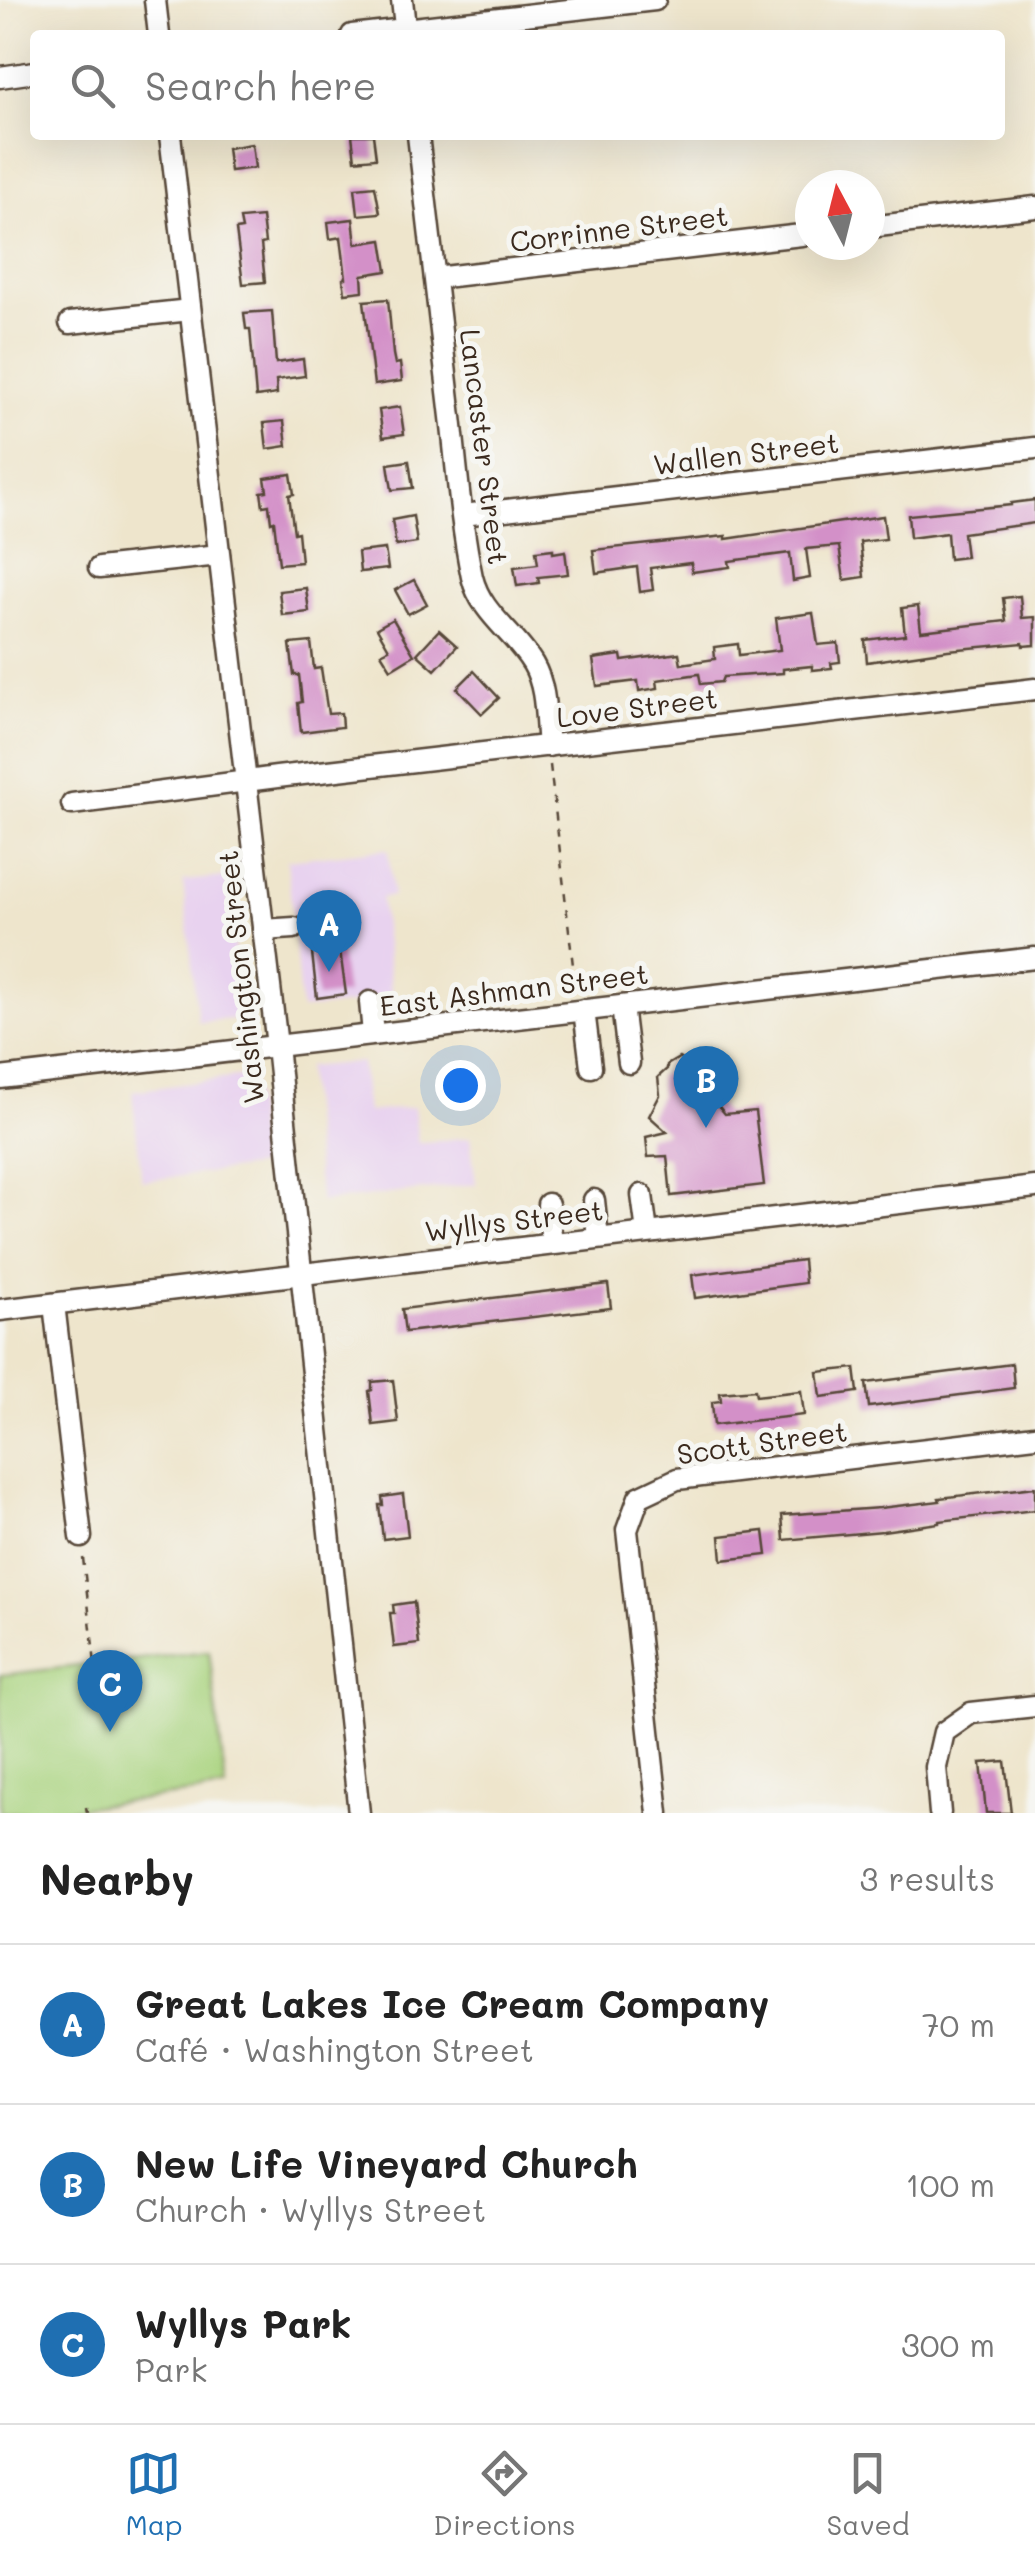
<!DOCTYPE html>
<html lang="en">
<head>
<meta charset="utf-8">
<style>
  :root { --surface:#fff; --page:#f6f6f6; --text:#222; --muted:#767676; --line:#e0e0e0; --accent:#1f6fb2 }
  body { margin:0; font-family:Mali,sans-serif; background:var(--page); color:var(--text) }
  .compass { position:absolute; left:795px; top:170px; width:90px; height:90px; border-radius:50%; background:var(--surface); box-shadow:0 10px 40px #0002; rotate:353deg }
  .you { position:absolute; left:460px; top:1085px; width:35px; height:35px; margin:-25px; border:8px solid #fff; border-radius:50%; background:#1a73e8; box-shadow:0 0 0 15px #1a73e833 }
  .badge { display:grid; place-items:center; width:65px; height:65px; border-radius:50%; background:var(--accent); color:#fff; font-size:32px; font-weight:700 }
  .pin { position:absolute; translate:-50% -82px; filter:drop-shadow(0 2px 5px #0008) }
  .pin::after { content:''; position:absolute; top:52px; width:35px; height:30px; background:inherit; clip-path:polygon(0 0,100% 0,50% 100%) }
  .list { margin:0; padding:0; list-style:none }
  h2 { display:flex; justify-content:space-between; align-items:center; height:130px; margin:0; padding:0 40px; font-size:42px }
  h2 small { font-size:32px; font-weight:400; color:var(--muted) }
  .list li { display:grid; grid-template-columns:65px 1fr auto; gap:30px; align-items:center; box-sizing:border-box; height:160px; padding:0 40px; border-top:2px solid var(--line) }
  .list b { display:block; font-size:38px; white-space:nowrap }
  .list p { margin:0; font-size:32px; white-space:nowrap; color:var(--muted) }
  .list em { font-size:32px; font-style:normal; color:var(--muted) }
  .icon { flex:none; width:55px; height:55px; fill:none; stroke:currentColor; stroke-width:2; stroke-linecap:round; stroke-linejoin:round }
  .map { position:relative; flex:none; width:1035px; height:1813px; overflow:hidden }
  .search { position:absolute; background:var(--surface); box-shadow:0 10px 40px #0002; left:30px; right:30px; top:30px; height:110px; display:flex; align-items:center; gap:25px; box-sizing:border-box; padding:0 35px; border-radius:10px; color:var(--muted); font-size:38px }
  .sheet { height:610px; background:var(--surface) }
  nav { display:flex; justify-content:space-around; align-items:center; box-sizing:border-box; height:140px; border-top:2px solid var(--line); background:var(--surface); font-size:28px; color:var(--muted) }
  nav a { display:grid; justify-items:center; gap:5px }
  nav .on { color:var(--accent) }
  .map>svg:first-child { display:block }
  .built { fill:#e8d2ef }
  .green { fill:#a9d37e; stroke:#727e4e; stroke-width:2.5 }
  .building { fill:#d390c8 }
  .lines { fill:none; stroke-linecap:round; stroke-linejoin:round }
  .minor-casing { stroke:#564638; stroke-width:25 }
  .path { stroke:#564638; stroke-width:2.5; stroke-dasharray:8 8; stroke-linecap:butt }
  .minor { stroke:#fff; stroke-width:20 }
  .labels { text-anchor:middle; stroke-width:10; stroke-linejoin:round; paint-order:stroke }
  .street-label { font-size:28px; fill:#3b2a1e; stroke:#f6f6f2 }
</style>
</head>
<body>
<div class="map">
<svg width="1035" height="1813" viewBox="0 0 1035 1813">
  <rect width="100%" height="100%" fill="#f6f6f2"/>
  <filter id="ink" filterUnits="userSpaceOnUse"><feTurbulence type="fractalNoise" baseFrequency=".01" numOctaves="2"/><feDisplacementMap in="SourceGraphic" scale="20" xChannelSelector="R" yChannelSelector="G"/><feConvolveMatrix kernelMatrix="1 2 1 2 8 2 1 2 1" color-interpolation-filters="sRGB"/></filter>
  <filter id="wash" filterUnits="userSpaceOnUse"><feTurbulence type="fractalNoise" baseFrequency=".0048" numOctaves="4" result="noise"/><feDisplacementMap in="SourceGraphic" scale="40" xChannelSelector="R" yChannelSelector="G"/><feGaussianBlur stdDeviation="2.25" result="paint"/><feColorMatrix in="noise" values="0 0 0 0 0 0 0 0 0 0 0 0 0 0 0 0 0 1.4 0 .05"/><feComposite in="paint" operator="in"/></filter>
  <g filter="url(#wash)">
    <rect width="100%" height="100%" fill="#eee5cc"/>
    <g class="built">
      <path d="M388,849L393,896L381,898L392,999L301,1010L287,860Z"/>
      <path d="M226,877L243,1018L198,1022L183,881Z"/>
      <path d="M361,1062L367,1112L414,1107L418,1143L470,1137L476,1184L320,1202L306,1067Z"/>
      <path d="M252,1075L261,1166L142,1181L132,1091Z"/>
    </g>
    <path class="green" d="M209,1651L226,1789L38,1813H0V1675Z"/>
    <g id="blocks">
      <g class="building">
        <path d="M352,135H373L376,158L355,160Z"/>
        <path d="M252,144L255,168L230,171L227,148Z"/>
        <path d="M375,186L380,213L358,215L355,188Z"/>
        <path d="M262,217L265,243L261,244L265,282L243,284L236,230L242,229L240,219Z"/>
        <path d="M353,219L356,244L382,240L387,271L362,275L363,291L345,293L343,279L346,278L341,237L330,239L328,222Z"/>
        <path d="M388,299L393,354L395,364L400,363L402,381L374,385L364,301Z"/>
        <path d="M272,311L276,363L303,359L305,376L276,380L277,394L256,397L250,329H246L244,313Z"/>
        <path d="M400,407L404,434L383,437L379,410Z"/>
        <path d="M284,421L287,446L267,449L264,423Z"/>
        <path d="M409,461L413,488L392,490L388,464Z"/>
        <path d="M291,474L294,494L289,495L294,533L298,532L301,562L279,564L274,521L271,522L269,505L263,506L261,492L267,491L265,478Z"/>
        <path d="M1035,500V523L963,533L966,557L949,559L947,533L910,538L908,515L1011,505V503Z"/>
        <path d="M413,516L417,543L396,546L392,520Z"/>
        <path d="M883,516L886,539L860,542L864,577L844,580L839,546L806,549L810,578L793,581L790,553L729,561L730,567L692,572L691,563L650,568L653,590L640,592L637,567L596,573L593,550L726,536V539Z"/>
        <path d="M385,549L388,569L360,572L358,552Z"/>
        <path d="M553,549V553L565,551L568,574L538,577L539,583L517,586L514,567L538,564L536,551Z"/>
        <path d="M414,580L427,604L408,614L395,590Z"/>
        <path d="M306,588L309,612L282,615L279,591Z"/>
        <path d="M1020,596L1022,618L1035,617V645L1023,646V643L948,650L867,662L865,640L905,635L902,608L918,606L921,631L1006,621L1003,598Z"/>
        <path d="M813,613L818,645L838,643L840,662L831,663L832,668L812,670V666L783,669V673L723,677L721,682L701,684L699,674L657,680L658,688L639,691L638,681L597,686L593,659L621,655L622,661L679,653L681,664L715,659L714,647L738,644L739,655L780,650L776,618Z"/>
        <path d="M393,619L414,655L391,669L381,653L389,649L377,628Z"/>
        <path d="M439,630L457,646L435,670L417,654Z"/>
        <path d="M311,642L314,669L321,668L328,714L341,713L342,727L301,732L298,703L302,702L299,675H294L290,644Z"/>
        <path d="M474,671L499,698L482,714L457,688Z"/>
        <path d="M345,937L346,950L340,951L346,994L317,998L311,944L319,943V940Z"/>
        <path d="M679,1058L702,1070L704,1088L725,1114L755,1111L764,1185L671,1196L667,1156L648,1157L646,1137L667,1132L649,1116L660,1095L658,1077L667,1069V1065Z"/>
        <path d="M803,1260L805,1283L695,1298L692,1275Z"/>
        <path d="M608,1284L611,1308L405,1332L402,1309Z"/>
        <path d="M1012,1364L1014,1388L869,1407L866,1383Z"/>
        <path d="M855,1368L858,1392L821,1397L818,1372Z"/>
        <path d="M393,1380L398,1422L373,1425L369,1391L372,1390V1382Z"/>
        <path d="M755,1390L756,1396L801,1391L804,1415L714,1425L712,1402L721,1401L720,1393Z"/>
        <path d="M1035,1487V1510L939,1521V1523L883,1531L784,1540L782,1515L880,1508L940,1501L939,1498Z"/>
        <path d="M403,1494L408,1536L383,1539L379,1505H383L382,1497Z"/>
        <path d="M764,1531L767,1555L722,1560L720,1536Z"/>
        <path d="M414,1602L419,1644L394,1647L390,1613H394L393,1605Z"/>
        <path d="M1005,1761L1011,1813H986L981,1763Z"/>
      </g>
    </g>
  </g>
  <g filter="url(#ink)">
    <use href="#blocks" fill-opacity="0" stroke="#564638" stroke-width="2.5"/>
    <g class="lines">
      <defs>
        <g id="minor">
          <path d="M155,0L159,35"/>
          <path d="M402,0L406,35"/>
          <path d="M352,35L655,0"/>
          <path d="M0,77L35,72"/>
          <path d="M170,135L277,1046L359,1813"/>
          <path d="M418,135C429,229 440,323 451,417C457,470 461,525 472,577C481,614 514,632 533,664C547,688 545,718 548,746"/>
          <path d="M870,227L1035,207"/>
          <path d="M435,278L810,234"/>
          <path d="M70,323L190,310"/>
          <path d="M463,515L1035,448"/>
          <path d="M99,568L219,555"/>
          <path d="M72,804L277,777L1035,689"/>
          <path d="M263,930L294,928"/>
          <path d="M370,1002L373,1034"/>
          <path d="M622,1006L629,1063"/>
          <path d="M584,1010L591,1067"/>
          <path d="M0,1078L1035,958"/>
          <path d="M642,1195L647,1232"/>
          <path d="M594,1200L598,1238"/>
          <path d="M548,1204L552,1244"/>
          <path d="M54,1304L81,1537"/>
          <path d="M0,1310L1035,1187"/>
          <path d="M658,1813L627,1530L639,1497L677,1479L1035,1436"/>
          <path d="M940,1813L936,1767L944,1732L971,1713L1035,1706"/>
        </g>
      </defs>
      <use href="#minor" class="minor-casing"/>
      <g class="path">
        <path d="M550,765L575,983"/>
        <path d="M83,1558L95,1664"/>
        <path d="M86,1807L87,1813"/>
      </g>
      <use href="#minor" class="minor"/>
    </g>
  </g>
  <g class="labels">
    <g class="street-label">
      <text transform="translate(619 229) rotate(-7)" y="10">Corrinne Street</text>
      <text transform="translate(484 447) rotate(83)" y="10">Lancaster Street</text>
      <text transform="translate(746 454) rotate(-7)" y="10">Wallen Street</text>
      <text transform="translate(637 708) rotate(-7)" y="10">Love Street</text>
      <text transform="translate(241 977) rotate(-96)" y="10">Washington Street</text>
      <text transform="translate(514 990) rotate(-7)" y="10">East Ashman Street</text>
      <text transform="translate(514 1221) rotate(-7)" y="10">Wyllys Street</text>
      <text transform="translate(762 1443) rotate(-8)" y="10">Scott Street</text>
    </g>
  </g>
</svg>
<svg class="compass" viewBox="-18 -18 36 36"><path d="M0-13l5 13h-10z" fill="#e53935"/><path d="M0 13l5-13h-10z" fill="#767676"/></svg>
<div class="you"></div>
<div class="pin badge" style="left:329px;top:972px">A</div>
<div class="pin badge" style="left:706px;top:1128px">B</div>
<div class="pin badge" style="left:110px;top:1732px">C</div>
<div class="search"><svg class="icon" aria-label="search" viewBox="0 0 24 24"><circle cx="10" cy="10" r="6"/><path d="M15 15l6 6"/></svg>Search here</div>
</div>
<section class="sheet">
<h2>Nearby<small>3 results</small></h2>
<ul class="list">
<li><span class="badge">A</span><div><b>Great Lakes Ice Cream Company</b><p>Café · Washington Street</p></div><em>70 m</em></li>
<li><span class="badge">B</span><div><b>New Life Vineyard Church</b><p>Church · Wyllys Street</p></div><em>100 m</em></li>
<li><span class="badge">C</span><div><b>Wyllys Park</b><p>Park</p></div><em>300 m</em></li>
</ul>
</section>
<nav>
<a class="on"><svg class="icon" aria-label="map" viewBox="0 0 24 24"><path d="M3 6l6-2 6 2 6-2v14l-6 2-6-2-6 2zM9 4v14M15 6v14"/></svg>Map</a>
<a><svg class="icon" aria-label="directions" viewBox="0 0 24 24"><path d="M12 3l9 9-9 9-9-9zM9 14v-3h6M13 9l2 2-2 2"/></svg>Directions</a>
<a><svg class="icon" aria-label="saved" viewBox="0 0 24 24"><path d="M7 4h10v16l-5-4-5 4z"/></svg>Saved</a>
</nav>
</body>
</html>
